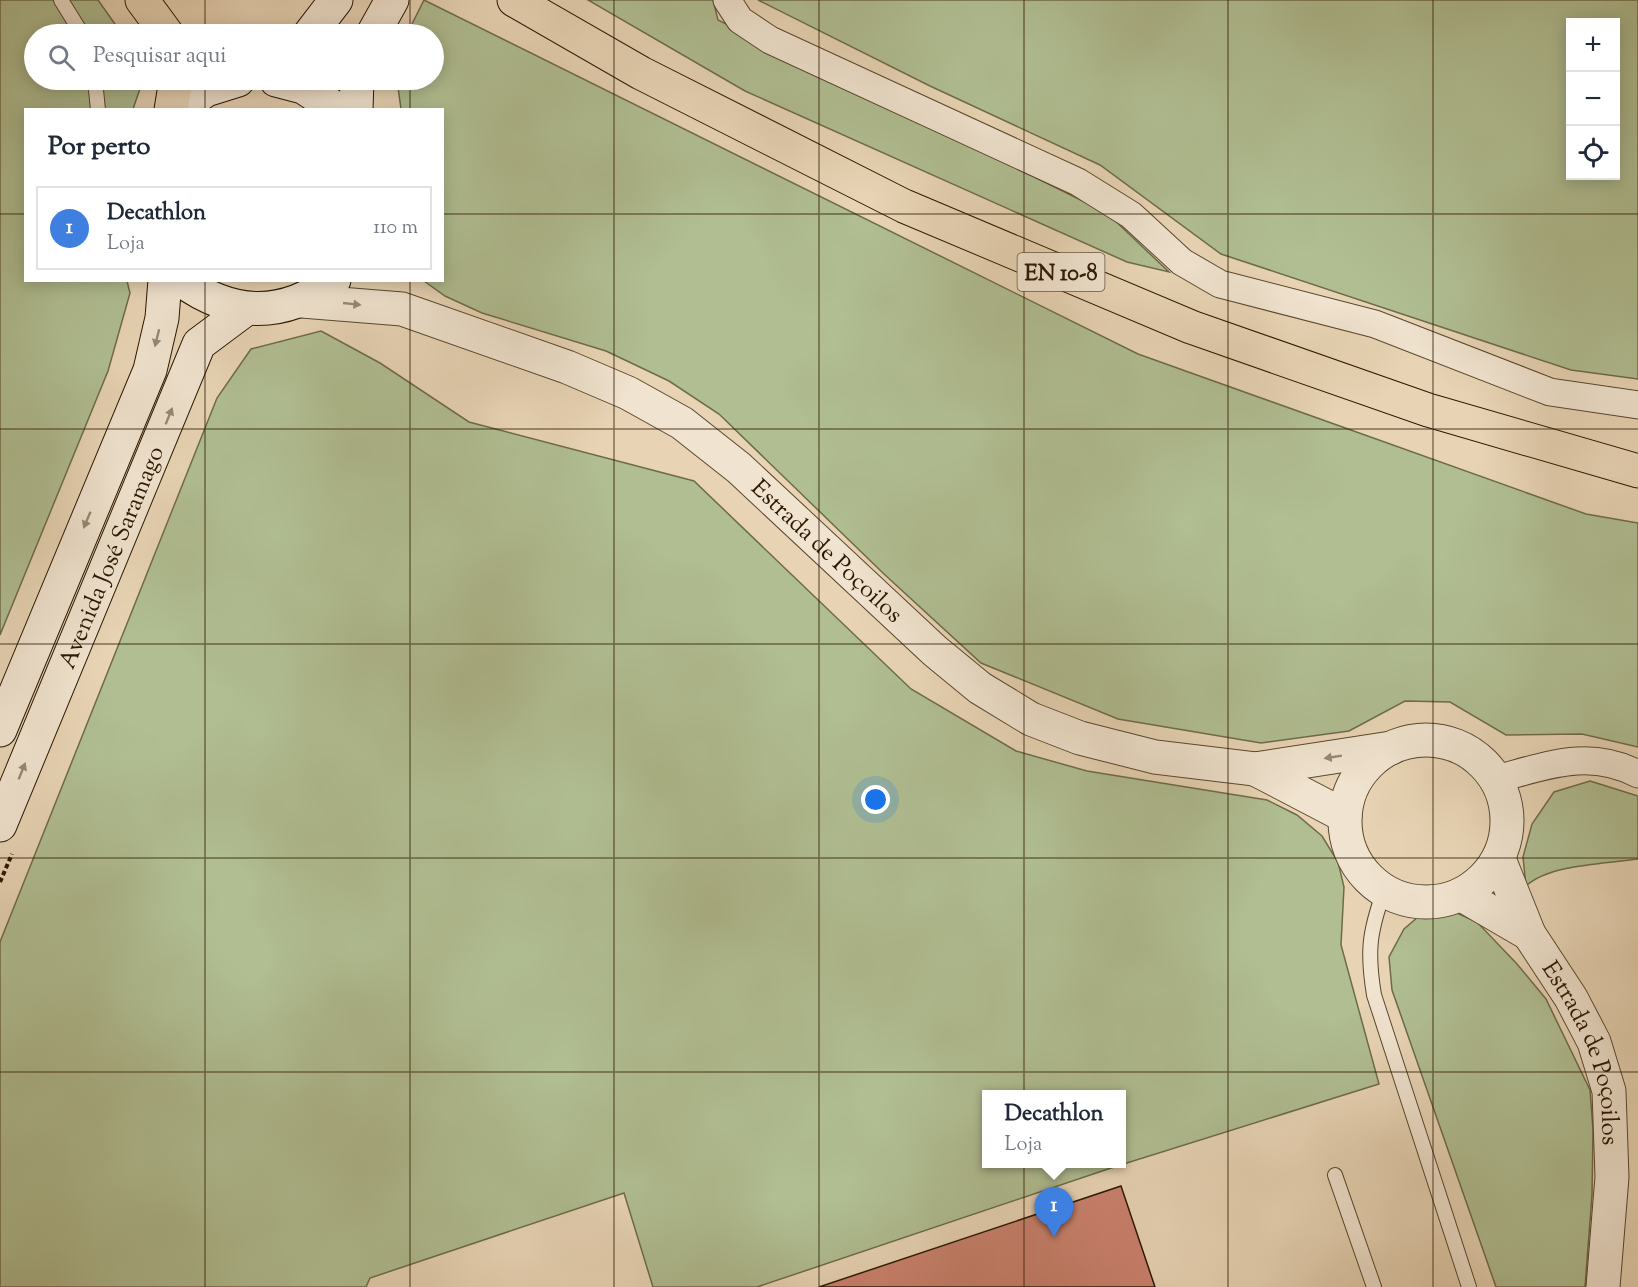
<!DOCTYPE html>
<html lang="pt">
<head>
<meta charset="utf-8">
<style>
  :root { --surface:#fff; --page:#f6f6f7; --text:#1f2937; --muted:#747a83; --line:#e0e1e3; --accent:#8f2418 }
  body { margin:0; font-family:"Sorts Mill Goudy",serif; background:var(--page); color:var(--text) }
  .controls { position:absolute; right:18px; top:18px; display:grid; overflow:hidden; border-radius:0px; box-shadow:0 3px 15px #0003 }
  .controls button { width:54px; height:54px; display:grid; place-items:center; padding:0; border:0; border-bottom:2px solid var(--line); background:var(--surface); color:var(--text); font:30px sans-serif }
  .you { position:absolute; left:876px; top:800px; width:21px; height:21px; margin:-15px; border:4px solid #fff; border-radius:50%; background:#1a73e8; box-shadow:0 0 0 9px #1a73e833 }
  .badge { display:grid; place-items:center; width:39px; height:39px; border-radius:50%; background:var(--accent); color:#fff; font-size:20px; font-weight:700 }
  .pin { position:absolute; translate:-50% -50px; filter:drop-shadow(0 2px 3px #0008) }
  .pin::after { content:''; position:absolute; top:32px; width:21px; height:18px; background:inherit; clip-path:polygon(0 0,100% 0,50% 100%) }
  .popup { position:absolute; left:982px; top:1090px; width:144px; height:78px; box-sizing:border-box; display:grid; place-content:center; border-radius:0px; background:var(--surface); filter:drop-shadow(0 2px 4px #0005); font-size:20px; white-space:nowrap; color:var(--muted) }
  .popup b { font-size:22px; color:var(--text) }
  .popup::after { content:''; position:absolute; left:50%; top:100%; margin-left:-12px; border:12px solid transparent; border-top-color:var(--surface) }
  .list { margin:0; padding:0; list-style:none }
  h2 { display:flex; justify-content:space-between; align-items:center; height:78px; margin:0; padding:0 24px; font-size:26px }
  h2 small { font-size:20px; font-weight:400; color:var(--muted) }
  .list li { display:grid; grid-template-columns:39px 1fr auto; gap:18px; align-items:center; box-sizing:border-box; height:84px; margin:0 12px 12px; padding:0 12px; border:2px solid var(--line); border-radius:0px }
  .list b { display:block; font-size:22px; white-space:nowrap }
  .list p { margin:0; font-size:20px; white-space:nowrap; color:var(--muted) }
  .list em { font-size:20px; font-style:normal; color:var(--muted) }
  .icon { flex:none; width:33px; height:33px; fill:none; stroke:currentColor; stroke-width:2; stroke-linecap:round; stroke-linejoin:round }
  .map { position:relative; flex:none; width:1638px; height:1287px; overflow:hidden }
  .search { position:absolute; background:var(--surface); box-shadow:0 3px 15px #0003; left:24px; top:24px; width:420px; height:66px; display:flex; align-items:center; gap:15px; box-sizing:border-box; padding:0 21px; border-radius:33px; color:var(--muted); font-size:22px }
  .panel { position:absolute; background:var(--surface); box-shadow:0 3px 15px #0003; left:24px; top:108px; width:420px; height:174px; border-radius:0px }
  .map>svg:first-child { display:block }
  .green { fill:#b0be92; stroke:#6e6b4a; stroke-width:1.5; fill-rule:evenodd }
  .building { fill:#ca816e; stroke:#2b1802; stroke-width:1.5 }
  .lines { fill:none; stroke-linecap:round; stroke-linejoin:round }
  .service-casing { stroke:#5a472f; stroke-width:16 }
  .minor-casing { stroke:#5a472f; stroke-width:29 }
  .tertiary-casing { stroke:#5a472f; stroke-width:35 }
  .secondary-casing { stroke:#2b1802; stroke-width:35 }
  .trunk-casing { stroke:#2b1802; stroke-width:35 }
  .path { stroke:#2b1802; stroke-width:4; stroke-dasharray:4.5 3; stroke-linecap:butt }
  .service { stroke:#f0e3cf; stroke-width:14 }
  .minor { stroke:#f0e3cf; stroke-width:27 }
  .tertiary { stroke:#f0e3cf; stroke-width:33 }
  .secondary { stroke:#f0e3cf; stroke-width:33 }
  .trunk { stroke:#e8d4b5; stroke-width:33 }
  .oneway { fill:#978873 }
  .grid { fill:none; stroke:#2b1802; stroke-width:1.5; stroke-opacity:0.55 }
  .labels { text-anchor:middle; stroke-width:6; stroke-linejoin:round; paint-order:stroke }
  .shield { fill:#f0e3cf; stroke:#665540; stroke-width:1.5 }
  .shield-label { font-size:22px; font-weight:bold; fill:#2b1802 }
  .street-label { font-size:24px; fill:#2b1802; stroke:#f0e3cf }
</style>
</head>
<body>
<div class="map">
<svg width="1638" height="1287" viewBox="0 0 1638 1287">
  <rect width="100%" height="100%" fill="#e8d4b5"/>
  <filter id="stains"><feTurbulence type="fractalNoise" baseFrequency=".00333" numOctaves="4"/><feColorMatrix values="0 0 0 0 .2 0 0 0 0 .09 0 0 0 0 .02 0 0 0 .5 -.17"/></filter>
  <radialGradient id="worn" r=".72"><stop offset=".6" stop-color="#630" stop-opacity="0"/><stop offset="1" stop-color="#630" stop-opacity=".3"/></radialGradient>
  <g class="green">
    <path d="M0,0H98L122,34H34V80H143L133,109L26,110V280L127,281L130,293L108,371L0,635Z"/>
    <path d="M424,0L1138,354L1586,514L1638,523V747L1582,734L1506,735L1450,702L1405,701L1349,731L1261,743L1118,719L981,663L884,574L719,414L669,381L606,351L482,313L445,296L424,281L442,280V110L401,109L397,80H434V34H407Z"/>
    <path d="M588,0H713L718,20L1107,213L1169,272L1127,262L745,91Z"/>
    <path d="M758,0H1638V379L1571,370L1221,254L1100,165L930,86ZM1570,22H1616V176H1570Z"/>
    <path d="M321,331L380,363L469,422L694,481L911,689L1016,751L1087,771L1267,800L1297,815L1322,836L1338,862L1344,887L1341,945L1379,1084L1114,1167L757,1287H653L624,1193L370,1278L366,1287H0V942L217,398L251,349ZM1122,1094V1164H986V1094Z"/>
    <path d="M1590,781L1638,796V859C1606,864 1550,864 1526,886L1523,857L1532,824L1554,792Z"/>
    <path d="M1448,909L1477,922L1517,964L1546,999L1590,1090L1593,1130L1592,1195L1585,1287H1496L1392,990L1389,957L1404,929L1425,911Z"/>
  </g>
  <path class="building" d="M1121,1186L1155,1287H819Z"/>
  <g class="lines">
    <defs>
      <g id="service">
        <path d="M61,0L82,34"/>
        <path d="M95,80L98,110"/>
        <path d="M1384,891C1369,933 1367,952 1374,995L1469,1287"/>
        <path d="M1335,1175L1374,1287"/>
      </g>
      <g id="minor">
        <path d="M727,0L740,20L770,40L1078,182L1131,215L1182,262L1220,284L1375,324L1550,392L1638,405"/>
        <path d="M1496,779C1547,766 1588,748 1638,774"/>
      </g>
      <g id="tertiary">
        <path id="s1" d="M302,301L402,309L567,367L628,393L682,423L739,468L935,651L980,688L1031,719L1080,738L1155,757L1255,769L1391,748"/>
        <circle cx="1426" cy="821" r="81"/>
        <path d="M1255,769L1345,816"/>
        <path id="s2" d="M1499,859L1529,934L1571,998L1594,1042L1609,1091L1612,1177L1603,1287"/>
        <path d="M1462,895L1529,934"/>
      </g>
      <g id="secondary">
        <path d="M310,34L336,0"/>
        <path d="M373,34L392,0"/>
        <path d="M276,80L303,87L338,110"/>
        <path d="M178,110L206,90L238,80"/>
        <path d="M356,110L357,80"/>
        <path d="M181,280C232,317 283,319 334,280"/>
        <path d="M0,730L150,370L162,318L165,280"/>
        <path id="s3" d="M0,825L199,344L246,309"/>
      </g>
      <g id="trunk">
        <path d="M142,0L167,34"/>
        <path d="M514,0L641,73L904,206L1191,327L1428,410L1638,471"/>
        <path d="M171,110L176,80"/>
      </g>
    </defs>
    <use href="#service" class="service-casing"/>
    <use href="#minor" class="minor-casing"/>
    <use href="#tertiary" class="tertiary-casing"/>
    <use href="#secondary" class="secondary-casing"/>
    <use href="#trunk" class="trunk-casing"/>
    <path class="path" d="M0,882L12,854"/>
    <use href="#service" class="service"/>
    <use href="#minor" class="minor"/>
    <use href="#tertiary" class="tertiary"/>
    <use href="#secondary" class="secondary"/>
    <use href="#trunk" class="trunk"/>
  </g>
  <defs><path id="oneway-solid" d="M-6-.8H1V-3.2L6.5 0L1 3.2V.8H-6Z" transform="scale(1.5)"/></defs>
  <g class="oneway">
    <use href="#oneway-solid" transform="translate(352 304) rotate(6)"/>
    <use href="#oneway-solid" transform="translate(157 338) rotate(104)"/>
    <use href="#oneway-solid" transform="translate(169 416) rotate(-68)"/>
    <use href="#oneway-solid" transform="translate(87 520) rotate(113)"/>
    <use href="#oneway-solid" transform="translate(1333 757) rotate(171)"/>
    <use href="#oneway-solid" transform="translate(22 771) rotate(-68)"/>
  </g>
  <path class="grid" d="M205,0V34M410,0V34M614,0V1287M819,0V1287M1024,0V1287M1228,0V1287M1433,0V1287M205,80V110M410,80V110M0,214H26M442,214H1638M205,280V1287M410,280V1287M0,429H1638M0,644H1638M0,858H1638M0,1072H1638"/>
  <g class="labels">
    <rect class="shield" x="1017.5" y="253" width="87" height="38" rx="4.5"/>
    <g class="shield-label">
      <text x="1061" y="280">EN 10-8</text>
    </g>
    <g class="street-label">
      <text dy="8" stroke="none"><textPath href="#s1" startOffset="597">Estrada de Poçoilos</textPath></text>
      <text dy="8" stroke="none"><textPath href="#s3" startOffset="290">Avenida José Saramago</textPath></text>
      <text dy="8" stroke="none"><textPath href="#s2" startOffset="214">Estrada de Poçoilos</textPath></text>
    </g>
  </g>
  <rect width="100%" height="100%" filter="url(#stains)"/>
  <rect width="100%" height="100%" fill="url(#worn)"/>
</svg>
<div class="controls">
<button>+</button>
<button>−</button>
<button><svg class="icon" aria-label="locate" viewBox="0 0 24 24"><circle cx="12" cy="12" r="6"/><path d="M12 2v4M12 18v4M2 12h4M18 12h4"/></svg></button>
</div>
<div class="you"></div>
<div class="pin badge" style="left:1054px;top:1237px;background:#3f7fe0">1</div>
<div class="popup"><b>Decathlon</b>Loja</div>
<div class="search"><svg class="icon" aria-label="search" viewBox="0 0 24 24"><circle cx="10" cy="10" r="6"/><path d="M15 15l6 6"/></svg>Pesquisar aqui</div>
<section class="panel">
<h2>Por perto<small></small></h2>
<ul class="list">
<li><span class="badge" style="background:#3f7fe0">1</span><div><b>Decathlon</b><p>Loja</p></div><em>110 m</em></li>
</ul>
</section>
</div>
</body>
</html>
